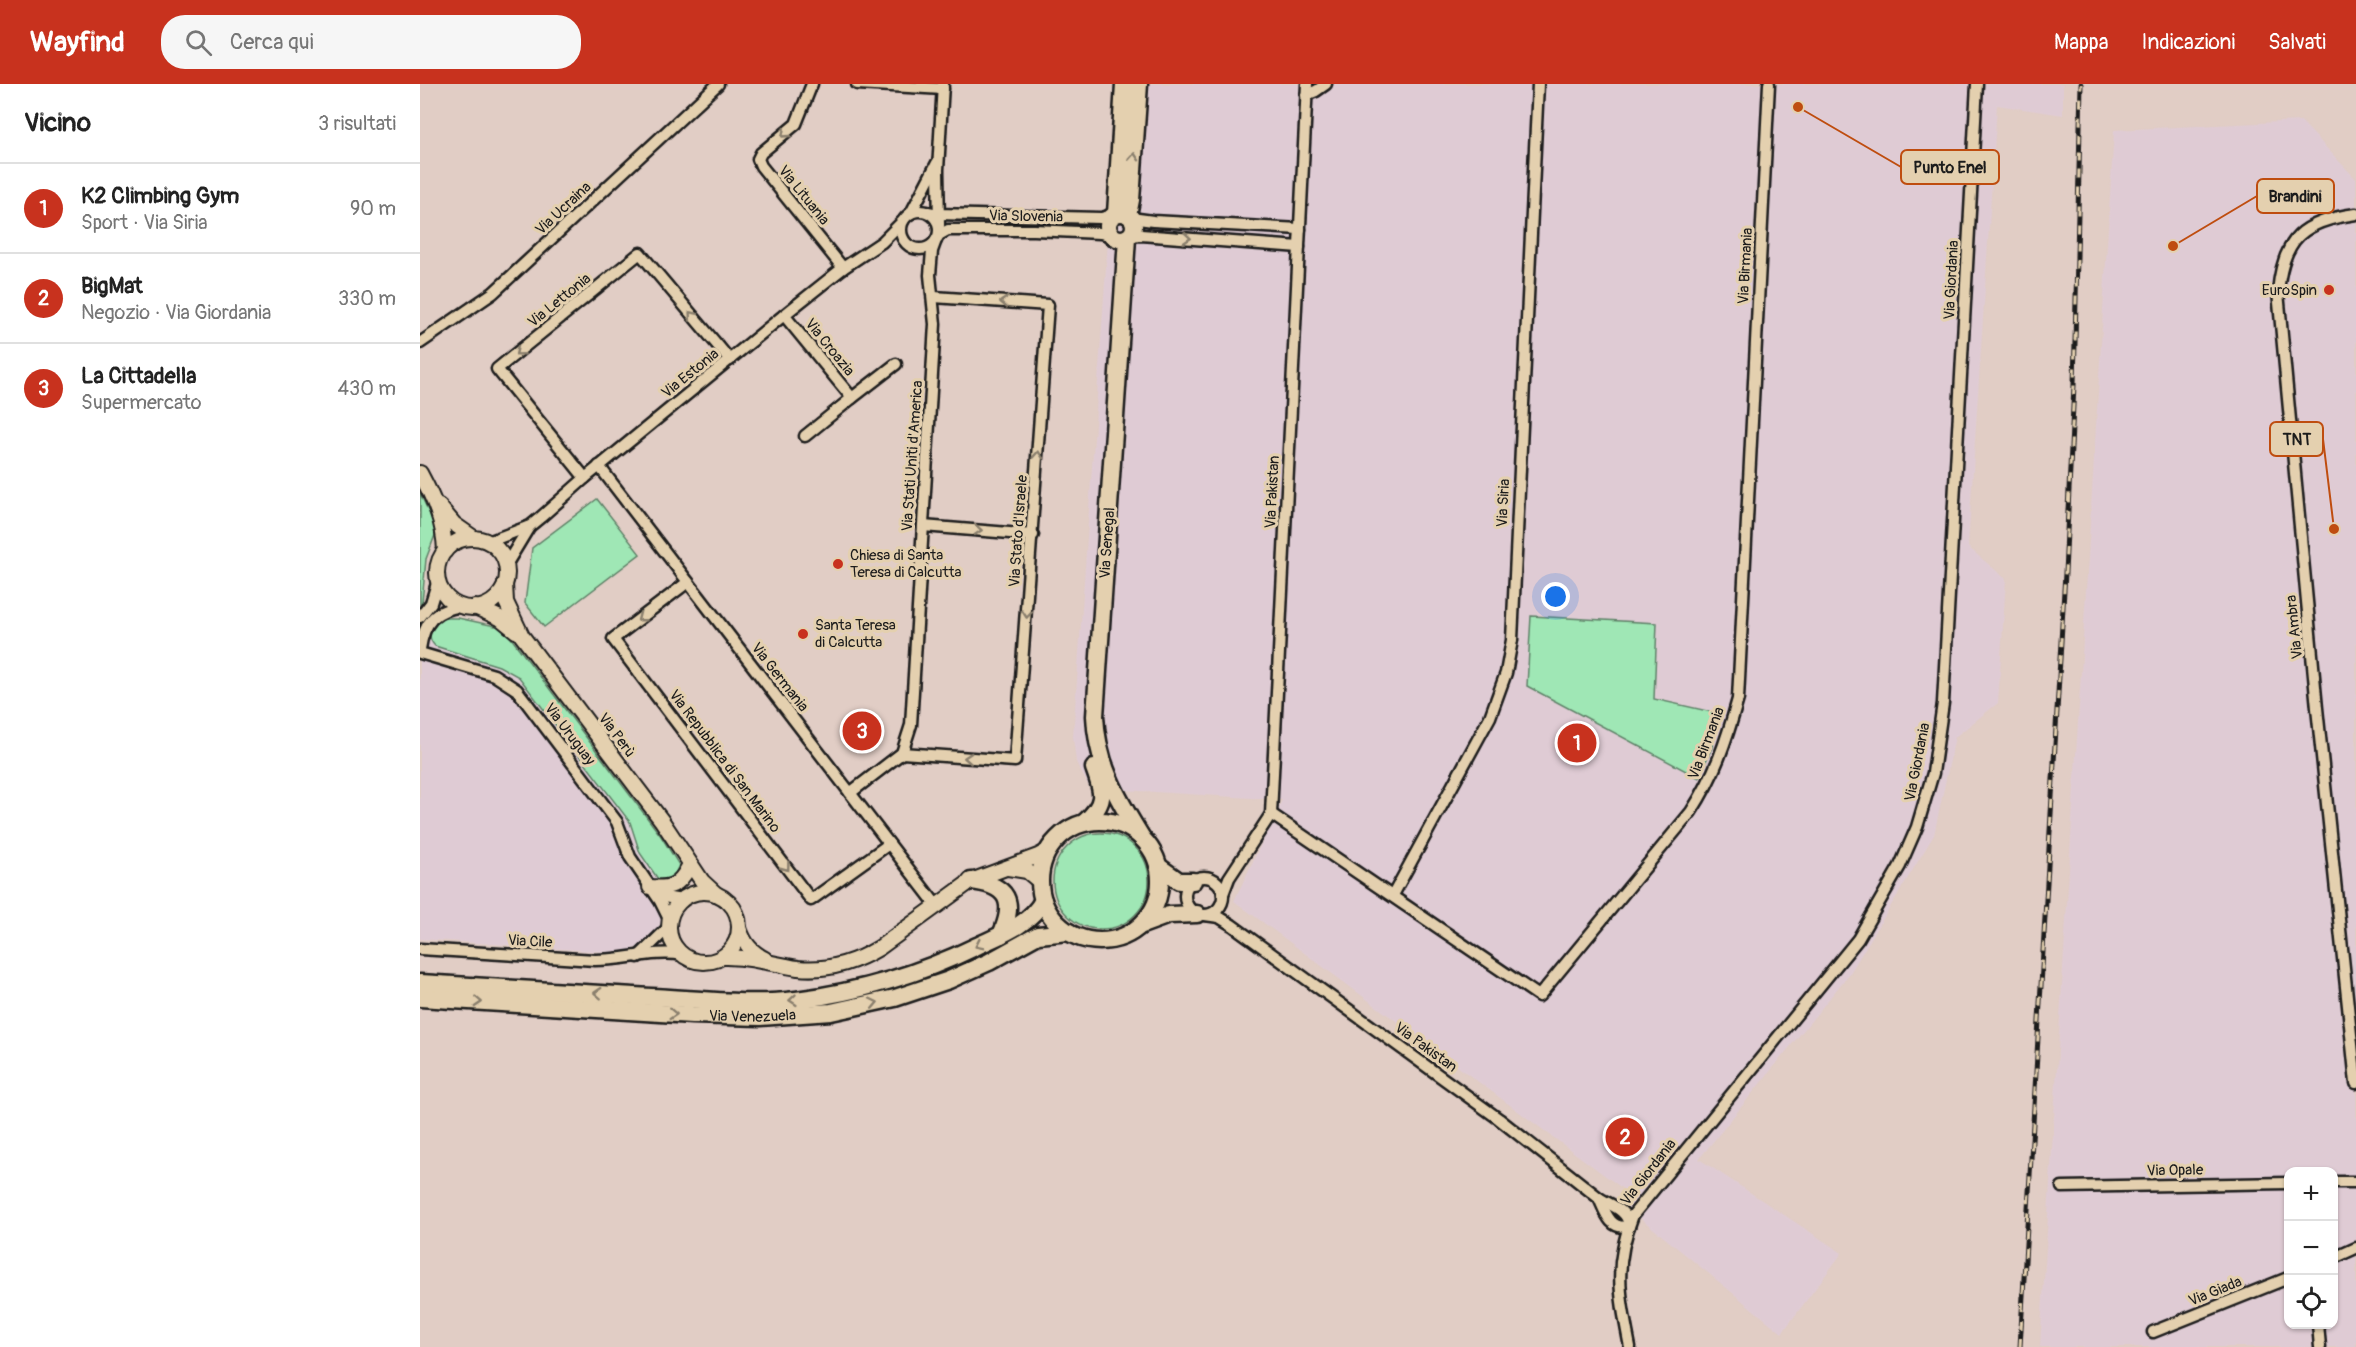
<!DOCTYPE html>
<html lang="it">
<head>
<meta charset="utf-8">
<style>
  :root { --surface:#fff; --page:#f6f6f6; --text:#222; --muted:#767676; --line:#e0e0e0; --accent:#c8321e }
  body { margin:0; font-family:Pangolin,sans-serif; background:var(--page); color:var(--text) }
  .controls { position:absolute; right:18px; bottom:18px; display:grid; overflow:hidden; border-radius:12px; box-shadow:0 2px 4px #0004 }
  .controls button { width:54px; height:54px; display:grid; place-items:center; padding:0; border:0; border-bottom:2px solid var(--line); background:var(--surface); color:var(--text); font:30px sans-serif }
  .you { position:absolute; left:1136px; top:513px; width:21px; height:21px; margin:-15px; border:4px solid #fff; border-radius:50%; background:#1a73e8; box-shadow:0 0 0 9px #1a73e833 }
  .badge { display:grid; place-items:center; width:39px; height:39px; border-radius:50%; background:var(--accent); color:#fff; font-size:20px; font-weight:700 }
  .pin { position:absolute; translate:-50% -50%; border:3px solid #fff; box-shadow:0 2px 6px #0006 }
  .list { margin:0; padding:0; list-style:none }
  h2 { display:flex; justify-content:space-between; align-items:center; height:78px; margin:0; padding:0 24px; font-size:26px }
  h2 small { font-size:20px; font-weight:400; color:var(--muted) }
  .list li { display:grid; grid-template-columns:39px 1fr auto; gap:18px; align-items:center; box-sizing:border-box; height:90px; padding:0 24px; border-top:2px solid var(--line) }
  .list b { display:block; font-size:22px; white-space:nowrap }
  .list p { margin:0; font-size:20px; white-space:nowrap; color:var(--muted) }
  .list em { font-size:20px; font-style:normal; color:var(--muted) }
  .icon { flex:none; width:33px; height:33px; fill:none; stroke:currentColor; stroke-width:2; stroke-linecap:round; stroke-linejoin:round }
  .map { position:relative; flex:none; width:1936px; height:1263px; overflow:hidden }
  header { display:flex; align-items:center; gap:36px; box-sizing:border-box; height:84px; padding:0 30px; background:var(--accent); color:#fff }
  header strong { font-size:28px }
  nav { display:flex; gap:33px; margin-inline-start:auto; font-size:21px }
  .search { width:420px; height:54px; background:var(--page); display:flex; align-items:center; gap:15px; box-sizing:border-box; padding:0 21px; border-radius:24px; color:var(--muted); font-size:22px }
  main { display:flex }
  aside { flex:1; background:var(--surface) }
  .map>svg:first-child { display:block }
  .built { fill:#dfcbd4; fill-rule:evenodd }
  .green { fill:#9fe7b5; stroke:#5e8268; stroke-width:1.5 }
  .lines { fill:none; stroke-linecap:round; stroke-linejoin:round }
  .minor-casing { stroke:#1c1c1c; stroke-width:15 }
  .tertiary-casing { stroke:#1c1c1c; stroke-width:18 }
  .secondary-casing { stroke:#1c1c1c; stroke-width:21 }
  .minor { stroke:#e4d0af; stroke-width:10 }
  .tertiary { stroke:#e4d0af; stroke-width:14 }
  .secondary { stroke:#e4d0af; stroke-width:16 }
  .rail-casing { stroke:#1c1c1c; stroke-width:5 }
  .rail { stroke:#e4d0af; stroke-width:3; stroke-dasharray:9; stroke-linecap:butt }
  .oneway { stroke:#8a7f6d }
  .poi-dot { fill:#c8321e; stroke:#e4d0af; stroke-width:2 }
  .labels { text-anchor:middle; stroke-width:6; stroke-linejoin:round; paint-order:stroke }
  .street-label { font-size:15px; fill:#1c1c1c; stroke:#e4d0af }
  .poi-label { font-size:15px; fill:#1c1c1c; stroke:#e4d0af; text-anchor:start }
  .leader { fill:none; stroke:#bf4d0f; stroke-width:2 }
  .callout-dot { fill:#bf4d0f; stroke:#e4d0af; stroke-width:2 }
  .callout { fill:#e4d0af; stroke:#bf4d0f; stroke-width:2 }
  .callout-label { font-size:16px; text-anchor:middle; font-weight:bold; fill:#1c1c1c }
</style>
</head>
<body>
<header>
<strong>Wayfind</strong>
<div class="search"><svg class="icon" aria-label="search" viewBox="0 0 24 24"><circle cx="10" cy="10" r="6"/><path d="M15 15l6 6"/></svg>Cerca qui</div>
<nav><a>Mappa</a><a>Indicazioni</a><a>Salvati</a></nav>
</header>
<main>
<aside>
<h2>Vicino<small>3 risultati</small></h2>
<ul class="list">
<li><span class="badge">1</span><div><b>K2 Climbing Gym</b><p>Sport · Via Siria</p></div><em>90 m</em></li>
<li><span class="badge">2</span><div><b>BigMat</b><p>Negozio · Via Giordania</p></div><em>330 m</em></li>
<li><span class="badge">3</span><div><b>La Cittadella</b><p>Supermercato</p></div><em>430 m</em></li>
</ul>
</aside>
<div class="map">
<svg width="1936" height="1263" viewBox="0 0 1936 1263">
  <rect width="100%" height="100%" fill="#e1cdc5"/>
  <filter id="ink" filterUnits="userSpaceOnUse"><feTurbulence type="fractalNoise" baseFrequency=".0167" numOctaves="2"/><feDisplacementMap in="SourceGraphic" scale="12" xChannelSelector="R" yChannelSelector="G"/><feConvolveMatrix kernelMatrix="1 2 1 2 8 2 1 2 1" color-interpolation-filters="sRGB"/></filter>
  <g filter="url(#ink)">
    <g class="built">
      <path d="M699,0H1643V31L1577,21L1548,463L1586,495L1578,619L1535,653L1514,751L1430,889L1279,1075L1422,1169L1362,1249L1203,1120L1210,1110L814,817L862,716L703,706L674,712L656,678L653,653Z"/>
      <path d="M1881,37L1936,95V1263H1620L1694,46ZM1868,1088H1914V1240H1868Z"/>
      <path d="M2,519L22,534H38L75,542L79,541L241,752L259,781L258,786L242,796L238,795L224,807L239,828L241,837L237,848L231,856L219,863L201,869L0,855V522Z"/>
    </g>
    <g class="green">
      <path d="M0,409L17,446L6,475L2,519L0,522Z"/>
      <path d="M177,415L220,470L124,543L105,519L112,464Z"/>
      <path d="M1111,532L1237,539L1234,615L1301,630L1292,663L1279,694L1107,602Z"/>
      <path d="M22,534H38L75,542L79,541L85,546L241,752L259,781L253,794L246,796L238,795L220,769L210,738L99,593L79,582L15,562C5,552 12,542 22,534Z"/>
      <circle cx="681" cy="797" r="48"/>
    </g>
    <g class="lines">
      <defs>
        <g id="minor">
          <path d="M392,0L376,40L341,69L338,75L341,82L423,184"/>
          <path d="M437,0L523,5"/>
          <path d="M886,11L896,7L906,0"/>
          <circle cx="500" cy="146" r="19"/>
          <path d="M508,128L518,130L681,134L693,131"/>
          <path d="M491,129L517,79"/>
          <path d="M1936,130C1883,137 1863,154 1858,208L1897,624L1936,999"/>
          <path d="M711,134L733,137L880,145"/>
          <path d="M519,141L518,86L523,0"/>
          <path d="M519,151L528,146H614L680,149L693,152"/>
          <path d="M709,152L721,151L879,163"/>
          <path d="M364,231L432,314L385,352"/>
          <path d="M0,259L73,209L298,0"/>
          <path d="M432,314L476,280"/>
          <path d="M179,382L517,822"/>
          <path d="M165,394L77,285L220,169L310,276"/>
          <path d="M503,442L613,451"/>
          <path d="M68,458L110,442L121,433L165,394L364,231L423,184L462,158L482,138"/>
          <path d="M86,481L109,443"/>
          <path d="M268,498L193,555L391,816L469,760"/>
          <path d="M0,533L11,519L18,496"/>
          <path d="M0,565C4,538 14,526 42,522"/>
          <path d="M0,569L74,591L97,606L197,738L210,773L240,817L250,837"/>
          <path d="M482,669L595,677L628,221L514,213"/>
          <path d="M430,709L482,669L491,641L515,240L510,191L512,167L516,156"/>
          <path d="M851,730L1119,912L1271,728C1295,691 1306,658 1318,615L1349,0"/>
          <circle cx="784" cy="812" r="19"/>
          <path d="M235,807L244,813L262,816"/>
          <path d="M803,810L809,794L851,730L887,0"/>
          <path d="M973,811L1070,633L1086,589L1092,556L1118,0"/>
          <path d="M785,831L799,833L812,841L1079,1035L1179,1114C1190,1121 1208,1126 1209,1142"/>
          <path d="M0,865L175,876C205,876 235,866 263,871"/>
          <path d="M218,873L249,843"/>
          <path d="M1914,1098H1936"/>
          <path d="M1642,1103L1868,1099"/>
          <path d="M1179,1114C1185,1127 1190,1147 1209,1142"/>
          <path d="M1914,1174L1936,1164"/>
          <path d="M1898,1240L1900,1263"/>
          <path d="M1733,1248L1868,1194"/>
          <path d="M1210,1263C1200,1211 1193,1182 1213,1131L1438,855L1480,782L1497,743L1513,689L1523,619L1557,0"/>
        </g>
        <g id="tertiary">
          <path d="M0,389C14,415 24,438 25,467"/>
          <path d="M19,422L34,440L54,454"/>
          <circle cx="52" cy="489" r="35"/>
          <path d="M85,500L86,518L102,552L242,737L282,797L296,810"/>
          <path d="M55,523L80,534L96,547"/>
          <path d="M588,784L607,787L619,797"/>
          <path d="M230,803C249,805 259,802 268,784"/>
          <circle cx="284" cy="843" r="35"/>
          <path d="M319,844C324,859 331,868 345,875"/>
          <path d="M303,873C328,872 352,880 378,884C407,887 434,879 459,864L551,797L618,772L627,767"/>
        </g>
        <g id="secondary">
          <circle cx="701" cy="142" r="13"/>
          <path d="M696,130L704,0"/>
          <path d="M708,131L711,116L719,0"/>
          <path d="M707,154L675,632C677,680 697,714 722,754"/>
          <circle cx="680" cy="797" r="60"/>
          <path d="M665,738C687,718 683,709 674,684"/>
          <path d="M738,782L759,797H773"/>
          <path d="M551,797C588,801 596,817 581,851"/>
          <path d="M722,841L749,831L777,830"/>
          <path d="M0,899C77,903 154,908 231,913C277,915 330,922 376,916C439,908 500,890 557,862C580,851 611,840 623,816"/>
          <path id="s1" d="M0,914L272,931L340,933L411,928L475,914L529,896L569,878L618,851L649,848"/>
        </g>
      </defs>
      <use href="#minor" class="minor-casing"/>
      <use href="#tertiary" class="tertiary-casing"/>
      <use href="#secondary" class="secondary-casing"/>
      <use href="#minor" class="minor"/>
      <use href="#tertiary" class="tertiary"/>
      <use href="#secondary" class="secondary"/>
      <defs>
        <path id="rail" d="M1600,1263L1645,489L1654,301L1661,0"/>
      </defs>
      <use href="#rail" class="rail-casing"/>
      <use href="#rail" class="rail"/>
    </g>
    <defs><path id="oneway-chevron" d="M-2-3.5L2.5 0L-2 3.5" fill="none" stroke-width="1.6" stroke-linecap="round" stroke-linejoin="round" transform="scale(1.5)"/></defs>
    <g class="oneway">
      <use href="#oneway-chevron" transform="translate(365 50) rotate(139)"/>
      <use href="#oneway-chevron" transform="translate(714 73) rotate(-86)"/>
      <use href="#oneway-chevron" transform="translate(767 154) rotate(5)"/>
      <use href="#oneway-chevron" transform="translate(584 218) rotate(-176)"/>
      <use href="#oneway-chevron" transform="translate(272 231) rotate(-130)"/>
      <use href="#oneway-chevron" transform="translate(99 268) rotate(141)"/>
      <use href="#oneway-chevron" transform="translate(618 371) rotate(-86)"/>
      <use href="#oneway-chevron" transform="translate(558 446) rotate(5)"/>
      <use href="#oneway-chevron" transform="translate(607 530) rotate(95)"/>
      <use href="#oneway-chevron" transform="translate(221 534) rotate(142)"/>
      <use href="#oneway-chevron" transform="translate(548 674) rotate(-176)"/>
      <use href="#oneway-chevron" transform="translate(366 783) rotate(53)"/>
      <use href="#oneway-chevron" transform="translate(559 861) rotate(154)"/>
      <use href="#oneway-chevron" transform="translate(178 909) rotate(-177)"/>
      <use href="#oneway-chevron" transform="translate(373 916) rotate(175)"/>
      <use href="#oneway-chevron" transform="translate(58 918) rotate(3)"/>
      <use href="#oneway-chevron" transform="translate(454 919) rotate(-12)"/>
      <use href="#oneway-chevron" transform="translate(253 930) rotate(3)"/>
    </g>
  </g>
  <g class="poi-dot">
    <circle cx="1909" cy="206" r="6"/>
    <circle cx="418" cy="480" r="6"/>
    <circle cx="383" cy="550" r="6"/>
  </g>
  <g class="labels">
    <g class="street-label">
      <text transform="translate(384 111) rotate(51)" y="5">Via Lituania</text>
      <text transform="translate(143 124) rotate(-43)" y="5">Via Ucraina</text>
      <text transform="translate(606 132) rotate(1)" y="5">Via Slovenia</text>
      <text transform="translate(1325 182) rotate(-87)" y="5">Via Birmania</text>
      <text transform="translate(1531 196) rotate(-87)" y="5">Via Giordania</text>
      <text transform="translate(139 216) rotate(-39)" y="5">Via Lettonia</text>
      <text transform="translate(410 263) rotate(51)" y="5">Via Croazia</text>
      <text transform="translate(270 289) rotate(-39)" y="5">Via Estonia</text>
      <text transform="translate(492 372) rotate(-86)" y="5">Via Stati Uniti d'America</text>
      <text transform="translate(852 408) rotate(-87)" y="5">Via Pakistan</text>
      <text transform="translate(1083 419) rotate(-87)" y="5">Via Siria</text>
      <text transform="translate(598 447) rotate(-86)" y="5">Via Stato d'Israele</text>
      <text transform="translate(687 459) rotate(-86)" y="5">Via Senegal</text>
      <text transform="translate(1874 543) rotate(-96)" y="5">Via Ambra</text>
      <text transform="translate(360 593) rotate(52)" y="5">Via Germania</text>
      <text transform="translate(150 650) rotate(53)" y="5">Via Uruguay</text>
      <text transform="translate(197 651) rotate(53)" y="5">Via Perù</text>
      <text transform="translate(1286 659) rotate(-69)" y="5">Via Birmania</text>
      <text transform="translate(305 677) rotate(53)" y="5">Via Repubblica di San Marino</text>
      <text transform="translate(1497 678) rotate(-79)" y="5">Via Giordania</text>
      <text transform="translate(110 857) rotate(3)" y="5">Via Cile</text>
      <text dy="5" stroke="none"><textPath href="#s1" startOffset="333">Via Venezuela</textPath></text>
      <text transform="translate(1006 963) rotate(36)" y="5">Via Pakistan</text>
      <text transform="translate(1755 1086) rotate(-1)" y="5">Via Opale</text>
      <text transform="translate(1228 1088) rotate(-52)" y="5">Via Giordania</text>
      <text transform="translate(1795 1207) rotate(-22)" y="5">Via Giada</text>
    </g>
    <g class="poi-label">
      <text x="1897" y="211" text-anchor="end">EuroSpin</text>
      <text x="430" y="476">Chiesa di Santa<tspan x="430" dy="17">Teresa di Calcutta</tspan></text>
      <text x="395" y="546">Santa Teresa<tspan x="395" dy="17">di Calcutta</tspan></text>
    </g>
  </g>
  <path class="leader" d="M1378 23L1481 83M1753 162L1837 112M1914 445L1903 355"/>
  <g class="callout-dot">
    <circle cx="1378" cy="23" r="6"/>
    <circle cx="1753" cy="162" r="6"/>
    <circle cx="1914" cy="445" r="6"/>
  </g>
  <g class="callout">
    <rect x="1481" y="66" width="98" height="34" rx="6"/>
    <rect x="1837" y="95" width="77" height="34" rx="6"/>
    <rect x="1850" y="338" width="53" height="34" rx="6"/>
  </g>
  <g class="callout-label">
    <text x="1530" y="89">Punto Enel</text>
    <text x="1875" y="118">Brandini</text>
    <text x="1877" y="361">TNT</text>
  </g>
</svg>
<div class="controls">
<button>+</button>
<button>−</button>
<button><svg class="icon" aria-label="locate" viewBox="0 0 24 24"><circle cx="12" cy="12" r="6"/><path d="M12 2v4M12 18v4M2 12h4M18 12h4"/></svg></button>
</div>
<div class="you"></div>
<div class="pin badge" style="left:1157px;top:659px">1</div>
<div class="pin badge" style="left:1205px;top:1053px">2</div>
<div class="pin badge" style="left:442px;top:647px">3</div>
</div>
</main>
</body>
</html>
